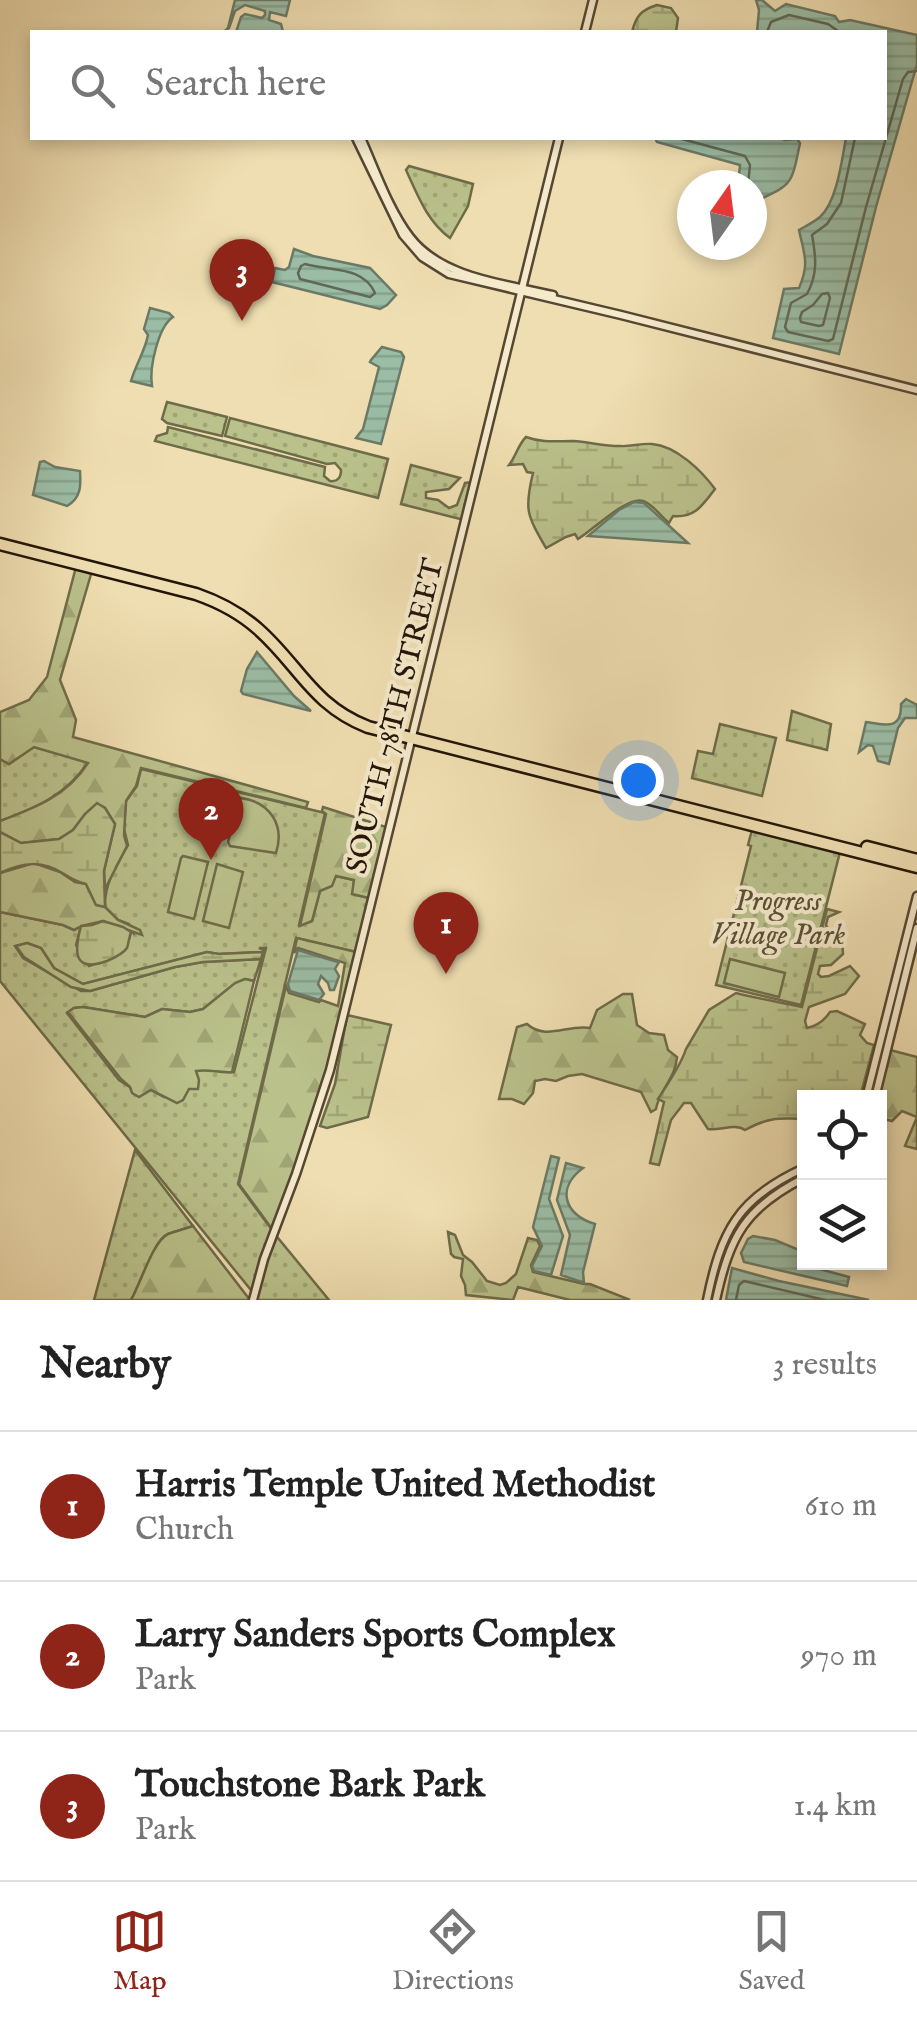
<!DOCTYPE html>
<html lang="en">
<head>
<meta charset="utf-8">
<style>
  :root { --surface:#fff; --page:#f6f6f6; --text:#222; --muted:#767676; --line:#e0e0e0; --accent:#8f2418 }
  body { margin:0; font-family:"IM FELL English",serif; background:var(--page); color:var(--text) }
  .controls { position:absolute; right:30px; bottom:30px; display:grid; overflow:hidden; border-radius:0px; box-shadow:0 5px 15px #0003 }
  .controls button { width:90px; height:90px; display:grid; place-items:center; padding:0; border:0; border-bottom:2px solid var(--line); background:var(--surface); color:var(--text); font:50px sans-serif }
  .compass { position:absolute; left:677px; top:170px; width:90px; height:90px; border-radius:50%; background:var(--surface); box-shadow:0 5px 15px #0003; rotate:14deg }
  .you { position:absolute; left:638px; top:780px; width:35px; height:35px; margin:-25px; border:8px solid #fff; border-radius:50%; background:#1a73e8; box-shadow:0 0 0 15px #1a73e833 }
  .badge { display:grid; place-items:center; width:65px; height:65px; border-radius:50%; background:var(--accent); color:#fff; font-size:32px; font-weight:700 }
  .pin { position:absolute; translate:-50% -82px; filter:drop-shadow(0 2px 5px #0008) }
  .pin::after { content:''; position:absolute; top:52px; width:35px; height:30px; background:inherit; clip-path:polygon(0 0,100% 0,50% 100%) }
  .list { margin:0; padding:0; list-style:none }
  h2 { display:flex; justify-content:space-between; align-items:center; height:130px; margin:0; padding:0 40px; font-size:42px }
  h2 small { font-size:32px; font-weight:400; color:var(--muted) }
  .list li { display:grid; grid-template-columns:65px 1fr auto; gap:30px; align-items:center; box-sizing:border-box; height:150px; padding:0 40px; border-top:2px solid var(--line) }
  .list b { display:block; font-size:38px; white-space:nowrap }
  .list p { margin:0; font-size:32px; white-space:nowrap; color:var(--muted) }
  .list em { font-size:32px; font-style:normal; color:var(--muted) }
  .icon { flex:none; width:55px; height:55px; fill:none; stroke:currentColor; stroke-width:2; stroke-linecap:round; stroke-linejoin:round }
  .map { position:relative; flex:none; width:917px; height:1300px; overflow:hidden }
  .search { position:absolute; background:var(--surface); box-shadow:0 5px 15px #0003; left:30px; right:30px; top:30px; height:110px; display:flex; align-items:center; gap:25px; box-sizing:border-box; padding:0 35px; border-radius:0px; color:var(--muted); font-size:38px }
  .sheet { height:580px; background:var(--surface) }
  nav { display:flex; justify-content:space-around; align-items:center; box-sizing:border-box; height:140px; border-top:2px solid var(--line); background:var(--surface); font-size:28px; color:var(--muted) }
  nav a { display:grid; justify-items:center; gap:5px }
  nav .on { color:var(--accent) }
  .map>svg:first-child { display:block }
  .grass { fill:url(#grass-dots); stroke:#6e6b49; stroke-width:2.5; fill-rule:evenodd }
  .forest { fill:url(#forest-firs); stroke:#6e6b49; stroke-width:2.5 }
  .wetland { fill:url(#wetland-marsh); stroke:#6e6b49; stroke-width:2.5 }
  .garden { fill:#bac18b; stroke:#6e6b49; stroke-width:2.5 }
  .water { fill:url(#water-rules); stroke:#6b7a66; stroke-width:2.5 }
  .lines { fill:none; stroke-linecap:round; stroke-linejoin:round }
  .shore { stroke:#5f6956; stroke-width:2.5 }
  .minor-casing { stroke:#564732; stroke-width:11 }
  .major-casing { stroke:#231507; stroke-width:15 }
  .minor { stroke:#f5eacc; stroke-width:6 }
  .major { stroke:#efdeb1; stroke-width:10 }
  .labels { text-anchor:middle; stroke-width:8; stroke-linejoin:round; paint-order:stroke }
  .street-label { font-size:30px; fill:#231507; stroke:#f5eacc }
  .park-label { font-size:30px; font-style:italic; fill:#585135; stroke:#f5eacc }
</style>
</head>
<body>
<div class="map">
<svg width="917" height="1300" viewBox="0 0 917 1300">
  <defs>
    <pattern id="grass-dots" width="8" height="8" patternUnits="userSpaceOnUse" patternTransform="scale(2.5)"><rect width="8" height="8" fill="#bac18b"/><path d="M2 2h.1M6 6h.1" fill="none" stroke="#a0a576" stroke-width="1.8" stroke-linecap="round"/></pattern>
    <pattern id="forest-firs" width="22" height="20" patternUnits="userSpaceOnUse" patternTransform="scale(2.5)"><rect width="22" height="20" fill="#bac18b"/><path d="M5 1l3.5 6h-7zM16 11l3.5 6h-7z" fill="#a0a576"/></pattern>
    <pattern id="wetland-marsh" width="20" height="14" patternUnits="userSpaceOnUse" patternTransform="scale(2.5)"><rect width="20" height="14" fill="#bac18b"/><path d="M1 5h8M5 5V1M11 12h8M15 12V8" fill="none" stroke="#a0a576"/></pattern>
    <pattern id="water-rules" width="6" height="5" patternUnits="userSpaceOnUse" patternTransform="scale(2.5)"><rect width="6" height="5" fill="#9bbda6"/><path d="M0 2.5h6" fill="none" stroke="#85a28d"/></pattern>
  </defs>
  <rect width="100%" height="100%" fill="#efdeb1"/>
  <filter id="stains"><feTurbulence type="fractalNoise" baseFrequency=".002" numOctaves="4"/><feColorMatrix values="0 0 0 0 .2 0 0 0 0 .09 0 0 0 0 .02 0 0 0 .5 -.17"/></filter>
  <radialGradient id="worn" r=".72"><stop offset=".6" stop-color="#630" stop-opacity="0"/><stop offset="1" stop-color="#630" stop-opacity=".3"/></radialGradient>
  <g class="grass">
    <path d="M409,166L473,184L468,206L450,238C427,221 418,196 406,170Z"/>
    <path d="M167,402L227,417L222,436L167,423L162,419Z"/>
    <path d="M230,418L388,459L378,498L155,441L157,436L167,433L168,427L325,467L324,476L330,481C338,482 341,477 341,470L335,463L327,464L225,436Z"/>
    <path d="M411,465L460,478L449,489L426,492V498L438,500L449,508L457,505L465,483L473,482L464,520L401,504Z"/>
    <path d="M720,724L776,738L762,796L692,778L698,751L713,754Z"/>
    <path d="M34,747L88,762C67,795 35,808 0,821V759L9,764Z"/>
    <path d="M141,769L325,813L299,925L312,921L320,891L336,876L354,880L353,894L369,898L356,952L296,938L238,1184L278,1238L329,1300H259L0,981V912L63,925L74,930L81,926L76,945L89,966C108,960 127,953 131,932L133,933L129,924L118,920L105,907C104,884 117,864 128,845L124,829L126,801L137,786ZM27,943L41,948L54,968L83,984L207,952L218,954L263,952L264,950L259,948H266L234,1072C223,1073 217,1070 207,1069C191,1068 176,1087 164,1097L151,1090L130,1087L119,1080L67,1013L74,1008L83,1007L145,1017L162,1009L190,1012L203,1009L236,983L245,979L254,981L261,959L203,962L175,967L90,991H81L23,958L15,946Z"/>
    <path d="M753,826L840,852L801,1005L716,985L751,846L748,845Z"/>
    <path d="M135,1150L193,1226C185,1229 176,1231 168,1234C153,1241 141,1283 131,1300H94Z"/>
  </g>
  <g class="forest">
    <path d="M76,567L92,571L60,680L76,720L73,737L308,802L306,808L141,768L136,786L126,801L124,835L127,846L105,889L104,871L115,824L105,808L97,804L85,814L73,830L59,839L21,843L0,832V821C35,808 67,796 88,763L34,747L9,764L0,759V712L29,700L47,677Z"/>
    <path d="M323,807L386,827L369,898L352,894L354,880L336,876L332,886L320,891L312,921L300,926L326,814L322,811Z"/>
    <path d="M34,863L60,872L75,882L86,884L96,905L105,907L118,920L140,930L142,935L103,921C93,924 83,924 74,930L63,925L0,912V873Z"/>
    <path d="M297,938L356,952L328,1069L290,1184L272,1229L239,1184L286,986L289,993L319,1002L321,1000L338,1006L345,963L298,948L294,953Z"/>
    <path d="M245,979L254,981L232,1072C219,1073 209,1069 196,1071L199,1080L198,1089H189L183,1100L177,1103L151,1090L139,1097L132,1093L130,1087L121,1079L68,1012L74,1008L83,1007L145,1017L162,1009L190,1012L203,1009L235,983Z"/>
    <path d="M623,994H632L637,1025L649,1033L664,1035L668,1050L677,1057C676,1078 659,1090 656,1109L651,1112L641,1092L582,1074L568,1076L556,1081L545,1079L535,1081L533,1093L524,1104L512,1099H499L517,1027L527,1024C546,1041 568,1024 590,1028L597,1010Z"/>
    <path d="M890,1050L917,1057V1149L905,1146L917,1117L902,1111L892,1121L880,1118L879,1097Z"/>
    <path d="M193,1226L250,1300H131C141,1283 153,1241 168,1234C176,1231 185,1229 193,1226Z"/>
    <path d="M448,1232L455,1235L463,1255L472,1262L487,1281L500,1285L506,1283L516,1274L528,1238L537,1240L540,1246L531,1265L533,1272L584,1284H590L630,1300H570L518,1287L513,1300L466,1295L465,1285L461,1276L463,1259L454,1257L451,1254Z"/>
  </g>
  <g class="wetland">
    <path d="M657,5L671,8L678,18L676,32H632C636,16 641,10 657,5Z"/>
    <path d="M526,437C542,443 556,441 573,441C589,442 604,446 620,446C630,447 641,443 652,444C676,446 701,470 715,489C703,505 695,518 673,516L669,523C661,517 653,504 643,501C627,496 593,530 578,539L575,534L566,537L546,548C527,515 524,510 533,473L527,472L523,464L509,465C516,456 518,445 526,437Z"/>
    <path d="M792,711L831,724L827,750L787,740Z"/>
    <path d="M97,803L105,808L115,824L104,871L105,907L96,905L86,884C77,882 72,879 64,874C42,860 23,862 0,873V832L21,843L59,839L73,830L85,814Z"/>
    <path d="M827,909L839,912L828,917L826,925L830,932H837L842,940L843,954L831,965L820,966L818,974L821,977L829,976L850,966L859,976L845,994L809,1007L805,1021L807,1028C817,1026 824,1021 830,1012L837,1011L865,1024L860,1035L867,1043L874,1045L860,1097L804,1098V1119C778,1118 769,1117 745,1130C734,1123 720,1131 708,1129L691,1103H684L671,1120L659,1165L650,1163L664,1102L658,1099C666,1087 682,1062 686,1049L709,1010L736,993C760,999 779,1002 802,1007Z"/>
    <path d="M103,921L123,927L131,932C130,935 128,945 127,948C123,954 114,958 107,961C73,973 74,952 81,926L92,925Z"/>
    <path d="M27,943L41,948L54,968L83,984L207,952L219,954L263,952L261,959L203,962L175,967L90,991L71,987L24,957L16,946Z"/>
    <path d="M347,1015L391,1025L368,1117L327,1128L320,1126L335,1084Z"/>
  </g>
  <g class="garden">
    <path d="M241,798C270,802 285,825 276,853L230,846L228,842Z"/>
    <path d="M183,856L208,862L194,919L168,912L181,858Z"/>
    <path d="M217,864L243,872L229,928L203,921Z"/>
    <path d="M730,959L785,973L779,997L724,983Z"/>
  </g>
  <g class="water">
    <path d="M235,0H290L286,16L270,12L269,20L281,24L283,32H236L241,17L245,14L262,18L265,15V11L245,5L235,11L229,28L225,31L228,28Z"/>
    <path d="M756,0H762L775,11L786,4L835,16L839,22L850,20L917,35V64L876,207L839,354L773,338L784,289L799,288C810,263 804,254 799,230C806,226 814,222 820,217C837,202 842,159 846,138H884V32H757L759,10Z"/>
    <path d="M655,138H780L785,140L797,139L800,143C791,188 792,184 752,203V185H738L740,165L657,142Z"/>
    <path d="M294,249L313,256L370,268L396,295L387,305L380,309L272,282L275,268L285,270L289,267Z"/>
    <path d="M150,308L169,313L173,317C158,327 149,368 152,386L131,381C136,364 145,351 148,335L144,329Z"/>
    <path d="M382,347L401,352L404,357L381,444L356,438L363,429L379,367L370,362L371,360Z"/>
    <path d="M44,461L55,467L80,471C81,486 81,498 67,506L33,495L40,462Z"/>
    <path d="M634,502L644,503L688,543L588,536L619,510Z"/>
    <path d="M257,652L294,696L311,711L243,694L241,691L247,669Z"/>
    <path d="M906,699L917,705V718H905L898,728L889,764L878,761L873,746L868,745L859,752L866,722C884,724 902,732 901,704Z"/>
    <path d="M298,950C312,954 326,959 339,962L335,969L339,976L334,990H330L328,983L321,976L318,984L324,994L319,1000L290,991L288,984Z"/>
    <path d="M551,1156L559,1158L549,1199L563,1236L551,1275L534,1271L532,1266L542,1246L533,1227Z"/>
    <path d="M566,1163L583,1168C556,1188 564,1215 595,1224L583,1272L584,1283L561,1275L570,1235L557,1200Z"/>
    <path d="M753,1236L775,1240L804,1252V1262L809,1263L812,1267L849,1277L847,1286L744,1262L741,1253L748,1239Z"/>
    <path d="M732,1268L779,1281L869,1300H726Z"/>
  </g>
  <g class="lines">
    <g class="shore">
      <path d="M767,32L771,22L789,15L828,24L838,31L859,32"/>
      <path d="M678,138L745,156L750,165L748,185"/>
      <path d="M855,138L841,203L827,224L812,235C816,257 818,274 807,294L791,303L785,327L788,332L828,341L833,339L866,207L903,79L908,72L917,71"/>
      <path d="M305,264C331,271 363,266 375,293L370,297L300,279L298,273L301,266Z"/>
      <path d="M828,293L830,298L823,325L819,326L801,322L800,318L802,312L813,305L822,294Z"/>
      <path d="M736,1300L739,1285L744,1281L825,1300"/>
    </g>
    <defs>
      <g id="minor">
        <path d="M585,32L593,0"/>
        <path d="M356,138L403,235L422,257L449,274L621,315L917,390"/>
        <path d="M361,138C375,169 389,210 410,237C441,278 506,284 553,295"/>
        <path d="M866,1098L917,896"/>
        <path d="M875,1098L917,928"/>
        <path d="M253,1300L264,1259L296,1174L330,1070L559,138"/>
        <path d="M707,1300C721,1231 738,1198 804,1168"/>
        <path d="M716,1300C730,1236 745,1208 804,1178"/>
      </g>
      <g id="major">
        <path d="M0,544L196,594C219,602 240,613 258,629C299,665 312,705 368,727L917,867"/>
        <path d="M867,847L917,860"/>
      </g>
    </defs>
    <use href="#minor" class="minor-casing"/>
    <use href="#major" class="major-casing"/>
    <use href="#minor" class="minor"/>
    <use href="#major" class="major"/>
  </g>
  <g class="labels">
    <g class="street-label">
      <text transform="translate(394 716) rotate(-76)" y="10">SOUTH 78TH STREET</text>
    </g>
    <g class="park-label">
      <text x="778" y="910">Progress<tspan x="778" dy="34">Village Park</tspan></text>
    </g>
  </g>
  <rect width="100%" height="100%" filter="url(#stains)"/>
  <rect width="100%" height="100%" fill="url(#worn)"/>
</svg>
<div class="controls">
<button><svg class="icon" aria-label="locate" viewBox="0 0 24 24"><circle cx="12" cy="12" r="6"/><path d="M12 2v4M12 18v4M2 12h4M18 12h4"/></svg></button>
<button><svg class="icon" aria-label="layers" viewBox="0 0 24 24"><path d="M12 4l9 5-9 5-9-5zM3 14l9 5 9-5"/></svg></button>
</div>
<svg class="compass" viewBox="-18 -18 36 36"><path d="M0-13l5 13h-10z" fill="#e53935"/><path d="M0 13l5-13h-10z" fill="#767676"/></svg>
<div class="you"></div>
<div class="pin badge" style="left:446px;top:974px">1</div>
<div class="pin badge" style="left:211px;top:860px">2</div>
<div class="pin badge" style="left:242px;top:321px">3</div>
<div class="search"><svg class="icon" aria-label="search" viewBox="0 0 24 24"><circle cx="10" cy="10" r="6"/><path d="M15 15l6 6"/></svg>Search here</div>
</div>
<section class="sheet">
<h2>Nearby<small>3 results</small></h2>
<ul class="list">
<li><span class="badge">1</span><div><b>Harris Temple United Methodist</b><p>Church</p></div><em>610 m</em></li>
<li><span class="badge">2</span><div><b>Larry Sanders Sports Complex</b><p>Park</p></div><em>970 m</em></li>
<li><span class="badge">3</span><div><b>Touchstone Bark Park</b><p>Park</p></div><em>1.4 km</em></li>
</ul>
</section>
<nav>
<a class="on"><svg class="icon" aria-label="map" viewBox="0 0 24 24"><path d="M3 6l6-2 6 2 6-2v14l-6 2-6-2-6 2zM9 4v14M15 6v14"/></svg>Map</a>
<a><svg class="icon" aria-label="directions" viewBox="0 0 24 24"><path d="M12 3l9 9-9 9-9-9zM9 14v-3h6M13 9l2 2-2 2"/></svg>Directions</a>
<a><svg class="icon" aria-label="saved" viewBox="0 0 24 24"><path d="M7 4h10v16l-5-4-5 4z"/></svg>Saved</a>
</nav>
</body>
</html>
